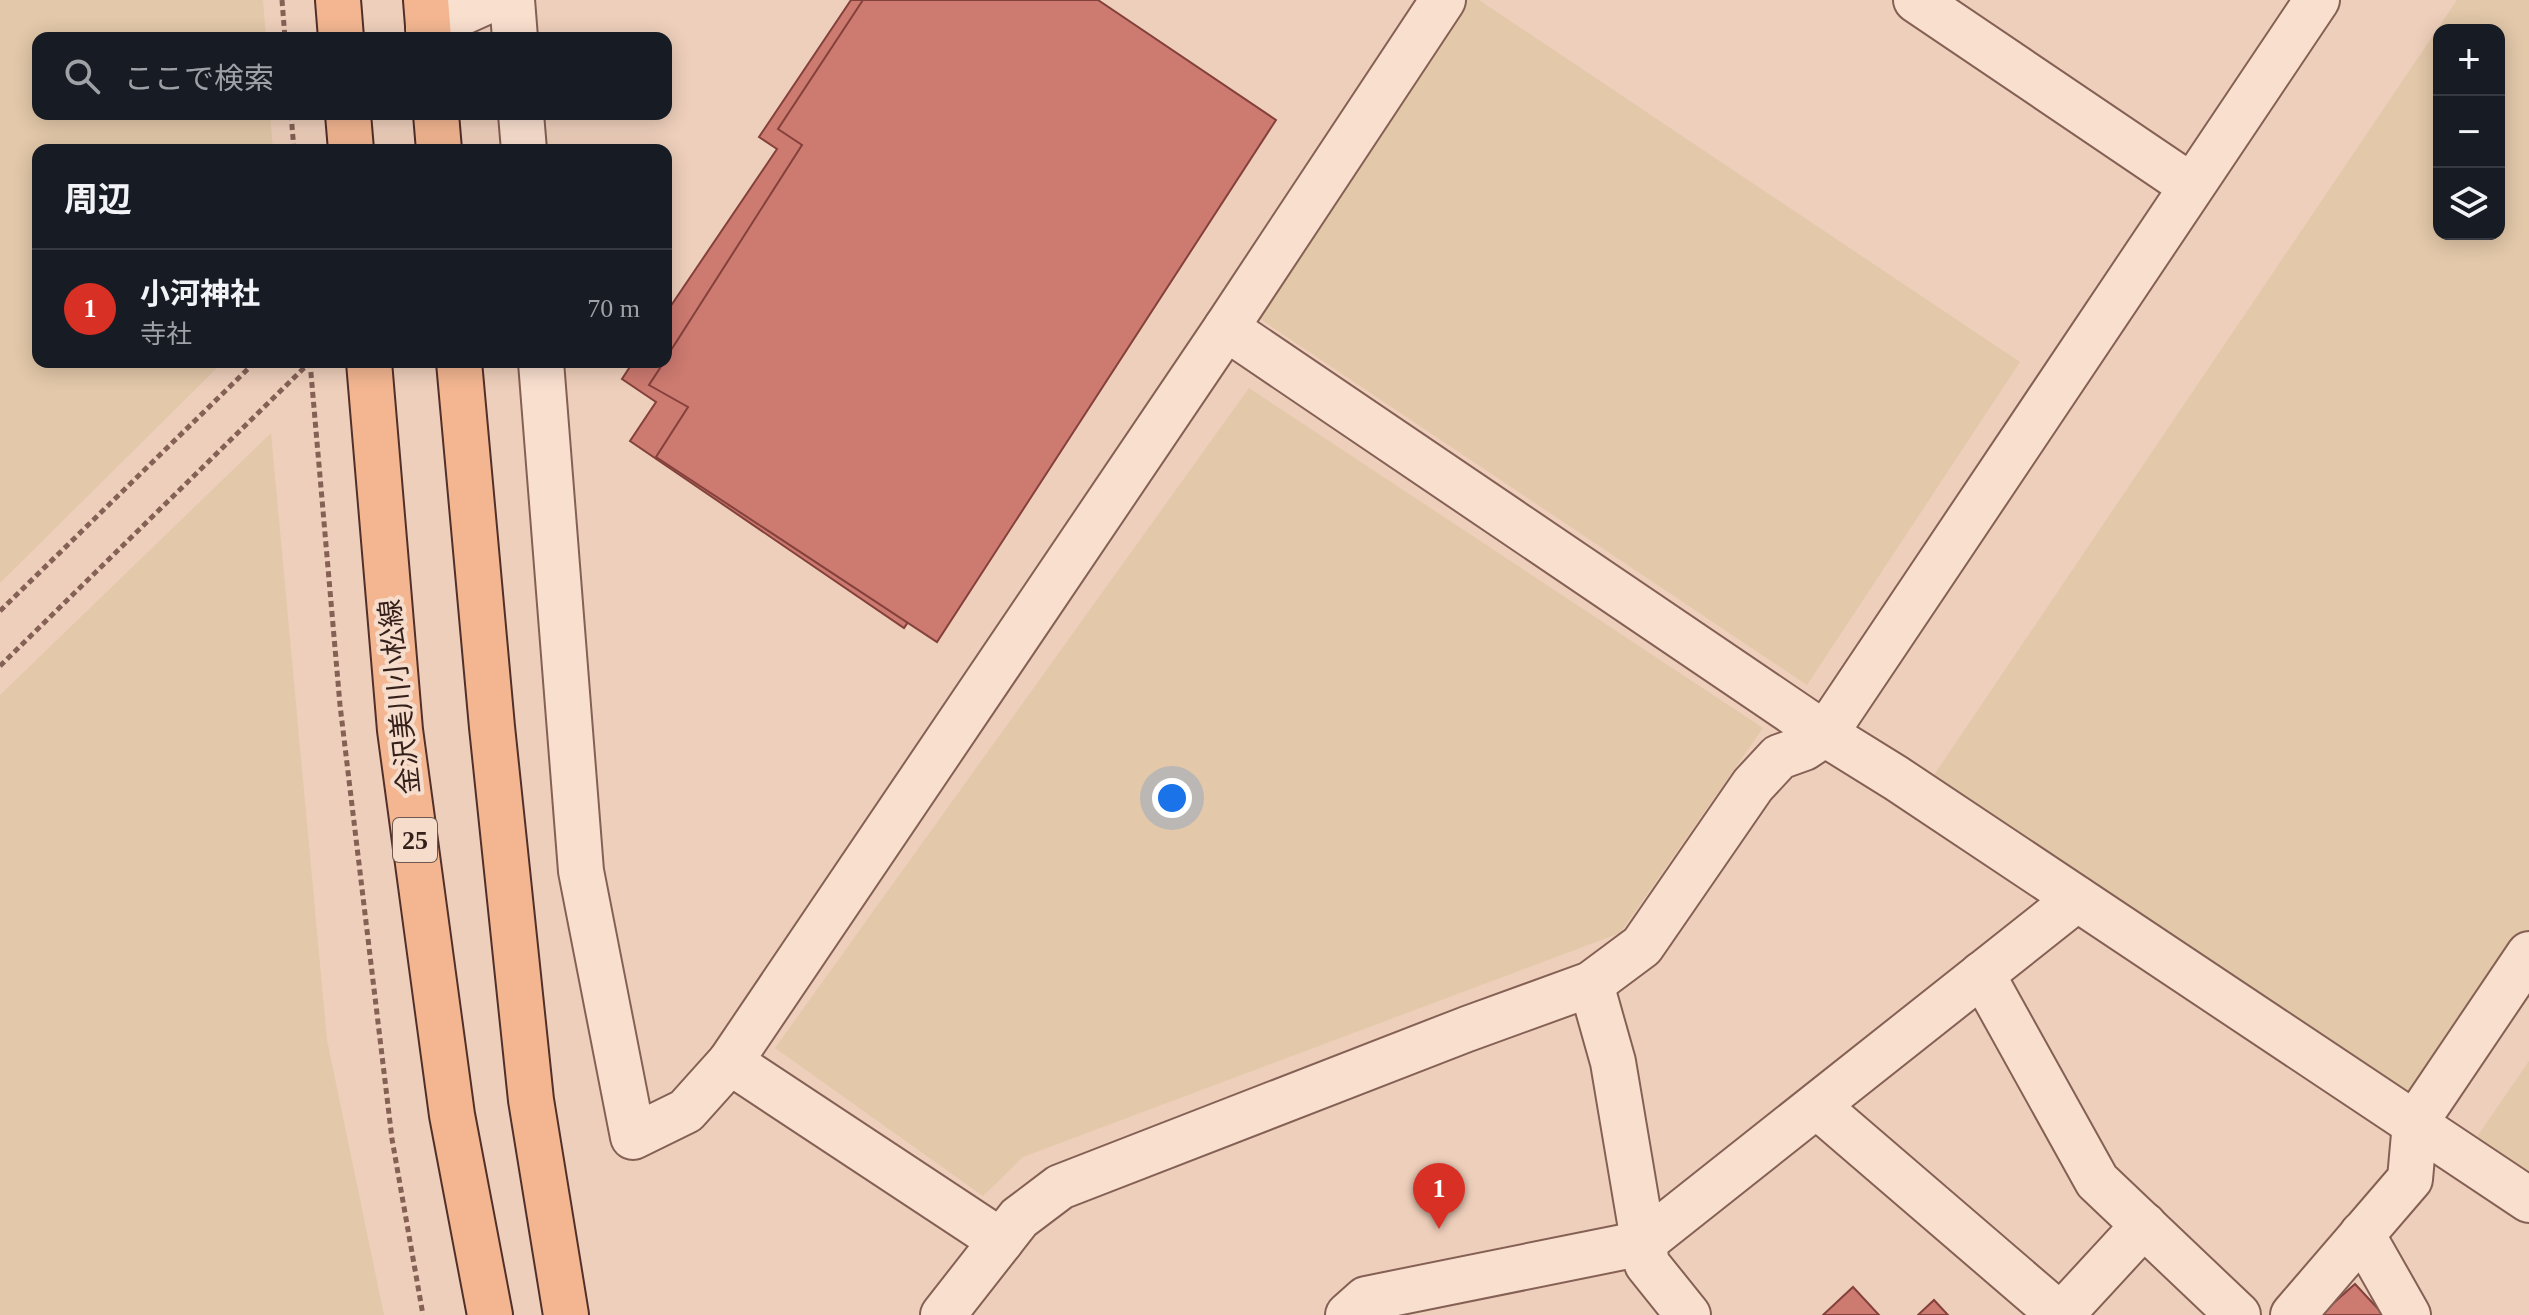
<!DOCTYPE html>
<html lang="ja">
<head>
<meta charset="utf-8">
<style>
  :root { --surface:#171b24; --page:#20242c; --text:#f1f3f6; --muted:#9ea1a6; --line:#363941; --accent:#d93025 }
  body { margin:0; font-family:"Times New Roman","Noto Sans JP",serif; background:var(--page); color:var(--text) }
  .controls { position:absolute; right:24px; top:24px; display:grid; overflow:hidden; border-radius:16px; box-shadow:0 4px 20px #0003 }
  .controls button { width:72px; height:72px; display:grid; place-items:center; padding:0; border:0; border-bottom:2px solid var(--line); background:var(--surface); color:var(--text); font:40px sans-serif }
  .you { position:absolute; left:1172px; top:798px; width:28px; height:28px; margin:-20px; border:6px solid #fff; border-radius:50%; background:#1a73e8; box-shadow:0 0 0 12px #1a73e833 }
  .badge { display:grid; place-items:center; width:52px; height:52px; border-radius:50%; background:var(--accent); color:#fff; font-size:26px; font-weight:700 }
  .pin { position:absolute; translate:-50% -66px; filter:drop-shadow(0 2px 4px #0008) }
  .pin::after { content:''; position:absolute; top:42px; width:28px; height:24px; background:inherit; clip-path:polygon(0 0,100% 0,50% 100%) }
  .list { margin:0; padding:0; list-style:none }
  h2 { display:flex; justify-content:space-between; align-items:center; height:104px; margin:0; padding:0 32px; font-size:34px }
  h2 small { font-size:26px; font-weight:400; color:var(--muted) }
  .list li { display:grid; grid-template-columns:52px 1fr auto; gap:24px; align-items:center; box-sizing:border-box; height:120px; padding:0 32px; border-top:2px solid var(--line) }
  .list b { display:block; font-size:30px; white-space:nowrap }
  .list p { margin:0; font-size:26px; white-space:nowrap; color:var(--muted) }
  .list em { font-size:26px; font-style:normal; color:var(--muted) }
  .icon { flex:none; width:44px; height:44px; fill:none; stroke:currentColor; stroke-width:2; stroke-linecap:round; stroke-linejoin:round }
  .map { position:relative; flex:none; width:2529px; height:1315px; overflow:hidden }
  .search { position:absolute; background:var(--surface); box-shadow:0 4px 20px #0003; left:32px; top:32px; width:640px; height:88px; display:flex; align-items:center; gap:20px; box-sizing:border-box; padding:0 28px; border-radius:16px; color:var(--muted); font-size:30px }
  .panel { position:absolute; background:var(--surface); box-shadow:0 4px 20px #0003; left:32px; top:144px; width:640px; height:224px; border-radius:16px }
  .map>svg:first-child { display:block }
  .farmland { fill:#e3c8a9; fill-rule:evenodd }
  .building { fill:#cd7a70; stroke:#84413b; stroke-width:2 }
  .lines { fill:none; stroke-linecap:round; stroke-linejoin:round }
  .minor-casing { stroke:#856055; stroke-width:48 }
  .tertiary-casing { stroke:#856055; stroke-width:48 }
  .primary-casing { stroke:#52302a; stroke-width:48 }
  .path { stroke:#856055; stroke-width:5; stroke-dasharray:6 4; stroke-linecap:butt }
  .minor { stroke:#f9dfce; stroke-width:44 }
  .tertiary { stroke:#f9dfce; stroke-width:44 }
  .primary { stroke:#f3b691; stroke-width:44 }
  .labels { text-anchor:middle; stroke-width:8; stroke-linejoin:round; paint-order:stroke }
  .shield { fill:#f5dccb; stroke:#6e584f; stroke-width:2 }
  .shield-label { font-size:26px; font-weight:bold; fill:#341f1a }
  .street-label { font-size:28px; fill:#341f1a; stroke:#f5dccb }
</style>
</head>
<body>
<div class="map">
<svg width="2529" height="1315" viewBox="0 0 2529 1315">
  <rect width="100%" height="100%" fill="#eecfbb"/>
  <g class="farmland">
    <path d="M0,0H263L266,38H38V114H270L273,150H38V362H223L0,583Z"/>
    <path d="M1464,0H1479L2020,362L1807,685L1257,317Z"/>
    <path d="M2457,0H2529V958L2424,1115L1934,775ZM2439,30H2499V234H2439Z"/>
    <path d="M1249,388L1763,728L1620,933L1023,1157L983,1196L775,1048Z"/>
    <path d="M271,433L327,1040L384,1315H0V695Z"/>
    <path d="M2529,1061V1181L2472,1144Z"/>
  </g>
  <g class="building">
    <path d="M851,0H1079L1250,116L904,628L630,441L656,402L622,379L633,362H666V313L777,149L759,137Z"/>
    <path d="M863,0H1098L1276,120L937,642L656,457L688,407L649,385L664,362H666V358L802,145L778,129Z"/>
    <path d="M2355,1284L2382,1313L2380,1315H2320Z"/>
    <path d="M1853,1287L1879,1315H1823Z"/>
    <path d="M1934,1300L1948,1315H1918Z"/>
  </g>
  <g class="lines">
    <defs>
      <g id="minor">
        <path d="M512,0L515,38"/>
        <path d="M1916,0L2191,186"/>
        <path d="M428,28L490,0"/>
        <path d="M521,114L524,150"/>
        <path d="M1226,328L1825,734L2317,0"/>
        <path d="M541,362L581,871L633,1137L686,1111L730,1062"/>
        <path d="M1982,974L2097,1181L2238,1315"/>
        <path d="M1591,984L1613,1062L1647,1264L1688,1315"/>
        <path d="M1817,1106L2060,1315"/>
        <path d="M2362,1234L2408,1315"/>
        <path d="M1001,1241L730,1062L1226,328L1443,0"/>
        <path d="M1348,1315L1366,1299L1643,1243L2077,899"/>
        <path d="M2061,1315L2144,1225"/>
        <path d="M2293,1315L2410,1179L2415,1123L2529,954"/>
      </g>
      <path id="tertiary" d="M943,1315L1019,1218L1060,1187L1467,1029L1591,984L1642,946L1753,785L1779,757L1804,748L1825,734L1896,778L2529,1200"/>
      <g id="primary">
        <path d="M338,0L341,38"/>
        <path d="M426,0L429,38"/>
        <path d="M348,114L351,150"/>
        <path d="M436,114L439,150"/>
        <path d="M369,362L400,730L452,1115L490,1315"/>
        <path d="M459,362L492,727L531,1100L566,1315"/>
      </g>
    </defs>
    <use href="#minor" class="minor-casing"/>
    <use href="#tertiary" class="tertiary-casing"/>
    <use href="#primary" class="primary-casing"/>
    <g class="path">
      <path d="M282,0L285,38"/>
      <path d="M291,114L294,150"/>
      <path d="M310,362L340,705L392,1139L423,1315"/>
      <path d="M0,611L255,362"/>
      <path d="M0,666L310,362"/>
    </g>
    <use href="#minor" class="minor"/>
    <use href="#tertiary" class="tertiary"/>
    <use href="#primary" class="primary"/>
  </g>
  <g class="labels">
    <rect class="shield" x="393" y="818" width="44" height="44" rx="6"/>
    <g class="shield-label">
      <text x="415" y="849">25</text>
    </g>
    <g class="street-label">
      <text transform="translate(399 697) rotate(-96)" y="10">金沢美川小松線</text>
    </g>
  </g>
</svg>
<div class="controls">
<button>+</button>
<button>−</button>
<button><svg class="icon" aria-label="layers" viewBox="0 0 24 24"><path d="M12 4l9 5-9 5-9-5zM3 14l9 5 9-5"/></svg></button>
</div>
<div class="you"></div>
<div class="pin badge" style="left:1439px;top:1229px">1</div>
<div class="search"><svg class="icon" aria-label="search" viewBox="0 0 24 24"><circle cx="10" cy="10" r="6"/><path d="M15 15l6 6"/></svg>ここで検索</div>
<section class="panel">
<h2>周辺<small></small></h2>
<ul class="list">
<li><span class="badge">1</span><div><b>小河神社</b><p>寺社</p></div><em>70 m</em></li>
</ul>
</section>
</div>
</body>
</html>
